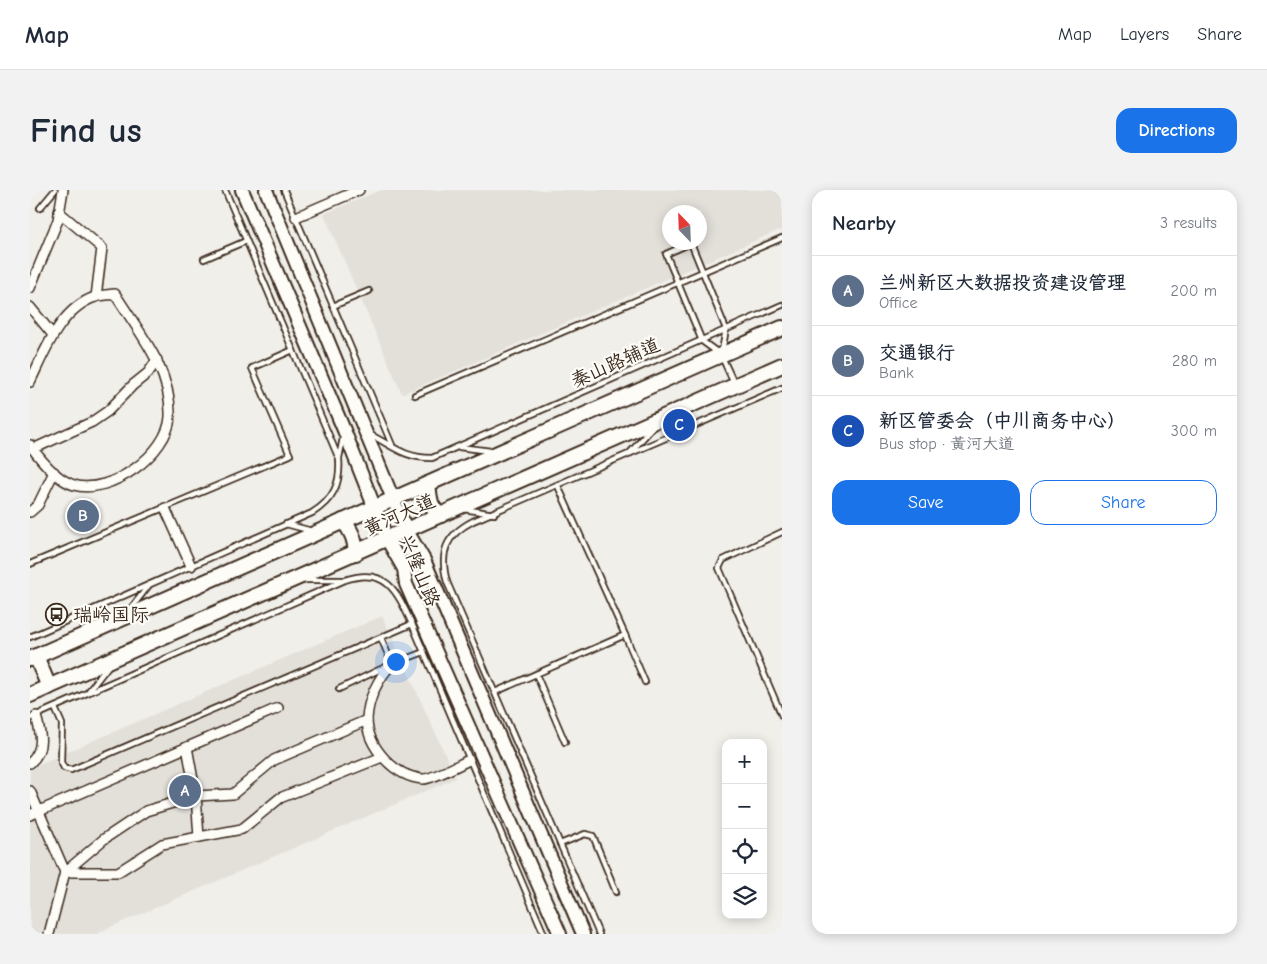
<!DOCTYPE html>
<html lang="en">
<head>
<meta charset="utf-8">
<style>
  :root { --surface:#fff; --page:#f2f2f3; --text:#1f2937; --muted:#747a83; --line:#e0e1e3; --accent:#1a73e8 }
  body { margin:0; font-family:"Comic Neue","LXGW WenKai TC",sans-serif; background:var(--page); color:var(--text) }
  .controls { position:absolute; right:15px; bottom:15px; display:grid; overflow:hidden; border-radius:10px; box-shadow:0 2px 12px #0003 }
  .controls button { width:45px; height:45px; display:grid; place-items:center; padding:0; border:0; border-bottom:1px solid var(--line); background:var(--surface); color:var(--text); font:25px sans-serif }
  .compass { position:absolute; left:632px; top:15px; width:45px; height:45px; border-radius:50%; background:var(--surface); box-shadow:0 2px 12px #0003; rotate:337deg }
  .you { position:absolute; left:365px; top:471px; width:18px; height:18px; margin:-12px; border:4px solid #fff; border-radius:50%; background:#1a73e8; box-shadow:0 0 0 8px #1a73e833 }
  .badge { display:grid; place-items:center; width:32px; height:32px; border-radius:50%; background:var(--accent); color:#fff; font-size:16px; font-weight:700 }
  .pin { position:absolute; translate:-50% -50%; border:2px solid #fff; box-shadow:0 1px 5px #0006 }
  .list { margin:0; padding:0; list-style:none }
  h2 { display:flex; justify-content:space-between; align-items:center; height:65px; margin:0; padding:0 20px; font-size:21px }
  h2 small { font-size:16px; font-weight:400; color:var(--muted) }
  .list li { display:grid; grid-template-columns:32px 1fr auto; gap:15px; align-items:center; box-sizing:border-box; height:70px; padding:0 20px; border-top:1px solid var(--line) }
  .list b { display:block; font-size:19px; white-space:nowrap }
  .list p { margin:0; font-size:16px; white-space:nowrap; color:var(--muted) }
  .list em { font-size:16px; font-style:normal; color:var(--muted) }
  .actions { display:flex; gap:10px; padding:15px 20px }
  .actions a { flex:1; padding:11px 0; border:1px solid var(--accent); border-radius:15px; text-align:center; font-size:18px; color:var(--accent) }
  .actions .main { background:var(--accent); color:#fff }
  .icon { flex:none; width:28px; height:28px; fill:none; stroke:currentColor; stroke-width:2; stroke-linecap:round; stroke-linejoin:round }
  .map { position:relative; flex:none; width:752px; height:744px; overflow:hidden; border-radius:15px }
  header { display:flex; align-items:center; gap:30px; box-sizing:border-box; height:70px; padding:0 25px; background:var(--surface); border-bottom:1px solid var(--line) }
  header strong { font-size:24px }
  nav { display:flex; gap:28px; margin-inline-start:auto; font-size:18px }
  .intro { display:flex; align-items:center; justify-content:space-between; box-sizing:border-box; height:120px; padding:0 30px }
  h1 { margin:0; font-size:35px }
  .button { padding:12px 22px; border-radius:15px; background:var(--accent); color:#fff; font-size:18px; font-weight:700 }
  main { display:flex; gap:30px; padding:0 30px }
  aside { flex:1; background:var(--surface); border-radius:15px; box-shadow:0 2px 12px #0003 }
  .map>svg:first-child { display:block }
  .built { fill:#e3e0da; fill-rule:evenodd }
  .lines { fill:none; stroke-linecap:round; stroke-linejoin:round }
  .lane-casing { stroke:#3b2a1e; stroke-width:8 }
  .street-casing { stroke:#3b2a1e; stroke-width:12 }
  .secondary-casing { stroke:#3b2a1e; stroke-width:16 }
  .primary-casing { stroke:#3b2a1e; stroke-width:18 }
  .lane { stroke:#fdfcf7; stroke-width:4.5 }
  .street { stroke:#fdfcf7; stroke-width:9 }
  .secondary { stroke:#fdfcf7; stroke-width:12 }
  .primary { stroke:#fdfcf7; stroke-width:14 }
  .labels { text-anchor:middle; stroke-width:4.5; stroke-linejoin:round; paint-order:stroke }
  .street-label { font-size:19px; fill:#3b2a1e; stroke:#fdfcf7 }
  .poi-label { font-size:19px; fill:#3b2a1e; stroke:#fdfcf7; text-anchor:start }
</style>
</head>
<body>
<header>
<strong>Map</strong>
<nav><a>Map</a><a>Layers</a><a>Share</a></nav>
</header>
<div class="intro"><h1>Find us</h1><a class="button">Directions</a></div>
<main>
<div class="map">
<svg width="752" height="744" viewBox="0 0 752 744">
  <rect width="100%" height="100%" fill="#f1efea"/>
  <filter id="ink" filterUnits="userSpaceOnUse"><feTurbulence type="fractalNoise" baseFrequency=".02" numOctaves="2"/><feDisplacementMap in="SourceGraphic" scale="10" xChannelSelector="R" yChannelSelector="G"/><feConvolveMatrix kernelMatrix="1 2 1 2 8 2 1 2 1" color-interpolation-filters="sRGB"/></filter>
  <g filter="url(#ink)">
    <g class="built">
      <path d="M351,0H752V39L372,204L294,24ZM640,22H670V52H640Z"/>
      <path d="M352,426L426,588L69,742L70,744H0V578Z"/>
    </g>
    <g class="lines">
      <defs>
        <g id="lane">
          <path d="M254,0L362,255"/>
          <path d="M10,18L25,0"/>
          <path d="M174,69L216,51"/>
          <path d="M303,116L339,101"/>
          <path d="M692,161L696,139L661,53L636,64L672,151L691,165L704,193"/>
          <path d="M385,205L752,48"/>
          <path d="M339,244C363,256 374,268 402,268L752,115"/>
          <path d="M429,257L461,261"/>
          <path d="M598,265L623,237"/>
          <path d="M309,268L313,248"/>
          <path d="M434,319L464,324"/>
          <path d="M256,334L282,341"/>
          <path d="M752,342L693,370L689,378L752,526"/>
          <path d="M0,374L260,265L222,178L263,160"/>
          <path d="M273,390H313"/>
          <path d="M99,421L119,395"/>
          <path d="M595,445L615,492"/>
          <path d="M0,447L282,323C303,310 311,294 309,269L195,0"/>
          <path d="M351,448L362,474"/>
          <path d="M362,474L394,462"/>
          <path d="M506,484L535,552"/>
          <path d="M309,499L355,477"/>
          <path d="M58,502L79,475"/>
          <path d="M465,502L595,445L528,296"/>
          <path d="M25,518L32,534L31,572L34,578L41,580L382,434"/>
          <path d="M0,528L315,390C356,376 367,401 382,434L514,744"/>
          <path d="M530,654L555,644L563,646L586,702"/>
          <path d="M569,744L417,392C409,362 416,345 443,331L752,198"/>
        </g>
        <g id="street">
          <path d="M29,22L72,58L66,107"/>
          <path d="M266,27L329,0"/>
          <path d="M0,98L28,30L33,0"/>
          <path d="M0,117L23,145"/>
          <path d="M0,192C15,161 30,119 65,107C71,105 79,105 85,104C108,141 142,180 140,227C138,263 80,306 44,295C27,290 10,269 0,255"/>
          <path d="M3,259L62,232L78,221L103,195L118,183L127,170"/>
          <path d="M135,318L161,376"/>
          <path d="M0,322L8,315L24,282"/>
          <path d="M362,474C348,488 338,509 337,529C337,557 365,587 393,589C403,589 428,575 439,570"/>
          <path d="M157,557L166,606L169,647"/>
          <path d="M0,573C15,560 11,543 6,526"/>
          <path d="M0,601L35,682L19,744"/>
          <path d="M0,625L248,518"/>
          <path d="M35,682H88L132,654L212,639L250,608L352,567"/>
          <path d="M35,682L74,649L116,621L166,606L203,604L244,570L337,530"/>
        </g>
        <g id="secondary">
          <path d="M212,0L314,240L357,349L374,379L376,394L530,744"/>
          <path d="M236,0L363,309L377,341L394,370L553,744"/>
        </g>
        <g id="primary">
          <path d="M398,294C400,307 399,318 411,325"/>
          <path d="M313,331C322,341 325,350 326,363"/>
          <path d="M6,466L19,497"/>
          <path d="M0,469L752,138"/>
          <path d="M0,505L752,175"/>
        </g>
      </defs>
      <use href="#lane" class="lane-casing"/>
      <use href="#street" class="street-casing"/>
      <use href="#secondary" class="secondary-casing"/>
      <use href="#primary" class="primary-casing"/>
      <use href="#lane" class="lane"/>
      <use href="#street" class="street"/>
      <use href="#secondary" class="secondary"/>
      <use href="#primary" class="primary"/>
    </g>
  </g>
  <defs>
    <symbol id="bus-ring" viewBox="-11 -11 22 22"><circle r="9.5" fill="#fdfcf7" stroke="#3b2a1e" stroke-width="1.5"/><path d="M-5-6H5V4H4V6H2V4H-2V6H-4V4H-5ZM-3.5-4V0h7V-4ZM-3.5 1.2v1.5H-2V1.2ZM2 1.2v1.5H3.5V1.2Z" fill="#3b2a1e"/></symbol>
  </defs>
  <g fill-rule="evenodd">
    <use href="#bus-ring" x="14" y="412" width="25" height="25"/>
  </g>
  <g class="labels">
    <g class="street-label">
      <text transform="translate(585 172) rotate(-24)" y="7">秦山路辅道</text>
      <text transform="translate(369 324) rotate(-24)" y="7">黄河大道</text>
      <text transform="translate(390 380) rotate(67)" y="7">兴隆山路</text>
    </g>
    <g class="poi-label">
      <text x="43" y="431">瑞岭国际</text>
    </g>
  </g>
</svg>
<div class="controls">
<button>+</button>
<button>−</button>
<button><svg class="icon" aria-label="locate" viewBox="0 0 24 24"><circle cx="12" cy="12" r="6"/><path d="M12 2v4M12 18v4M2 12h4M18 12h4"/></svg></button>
<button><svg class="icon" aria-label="layers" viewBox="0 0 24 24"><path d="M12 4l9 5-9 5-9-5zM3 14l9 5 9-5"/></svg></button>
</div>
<svg class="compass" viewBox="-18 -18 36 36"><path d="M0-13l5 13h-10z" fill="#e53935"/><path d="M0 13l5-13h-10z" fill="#747a83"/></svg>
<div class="you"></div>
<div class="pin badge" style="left:155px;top:601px;background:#5c6f8a">A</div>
<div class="pin badge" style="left:53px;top:326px;background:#5c6f8a">B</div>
<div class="pin badge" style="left:649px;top:235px;background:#1a4fb4">C</div>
</div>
<aside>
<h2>Nearby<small>3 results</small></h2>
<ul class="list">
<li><span class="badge" style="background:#5c6f8a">A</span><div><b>兰州新区大数据投资建设管理</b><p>Office</p></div><em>200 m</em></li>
<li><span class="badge" style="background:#5c6f8a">B</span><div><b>交通银行</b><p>Bank</p></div><em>280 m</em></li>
<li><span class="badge" style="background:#1a4fb4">C</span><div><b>新区管委会（中川商务中心）</b><p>Bus stop · 黄河大道</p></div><em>300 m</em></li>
</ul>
<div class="actions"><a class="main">Save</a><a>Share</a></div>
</aside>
</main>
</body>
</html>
